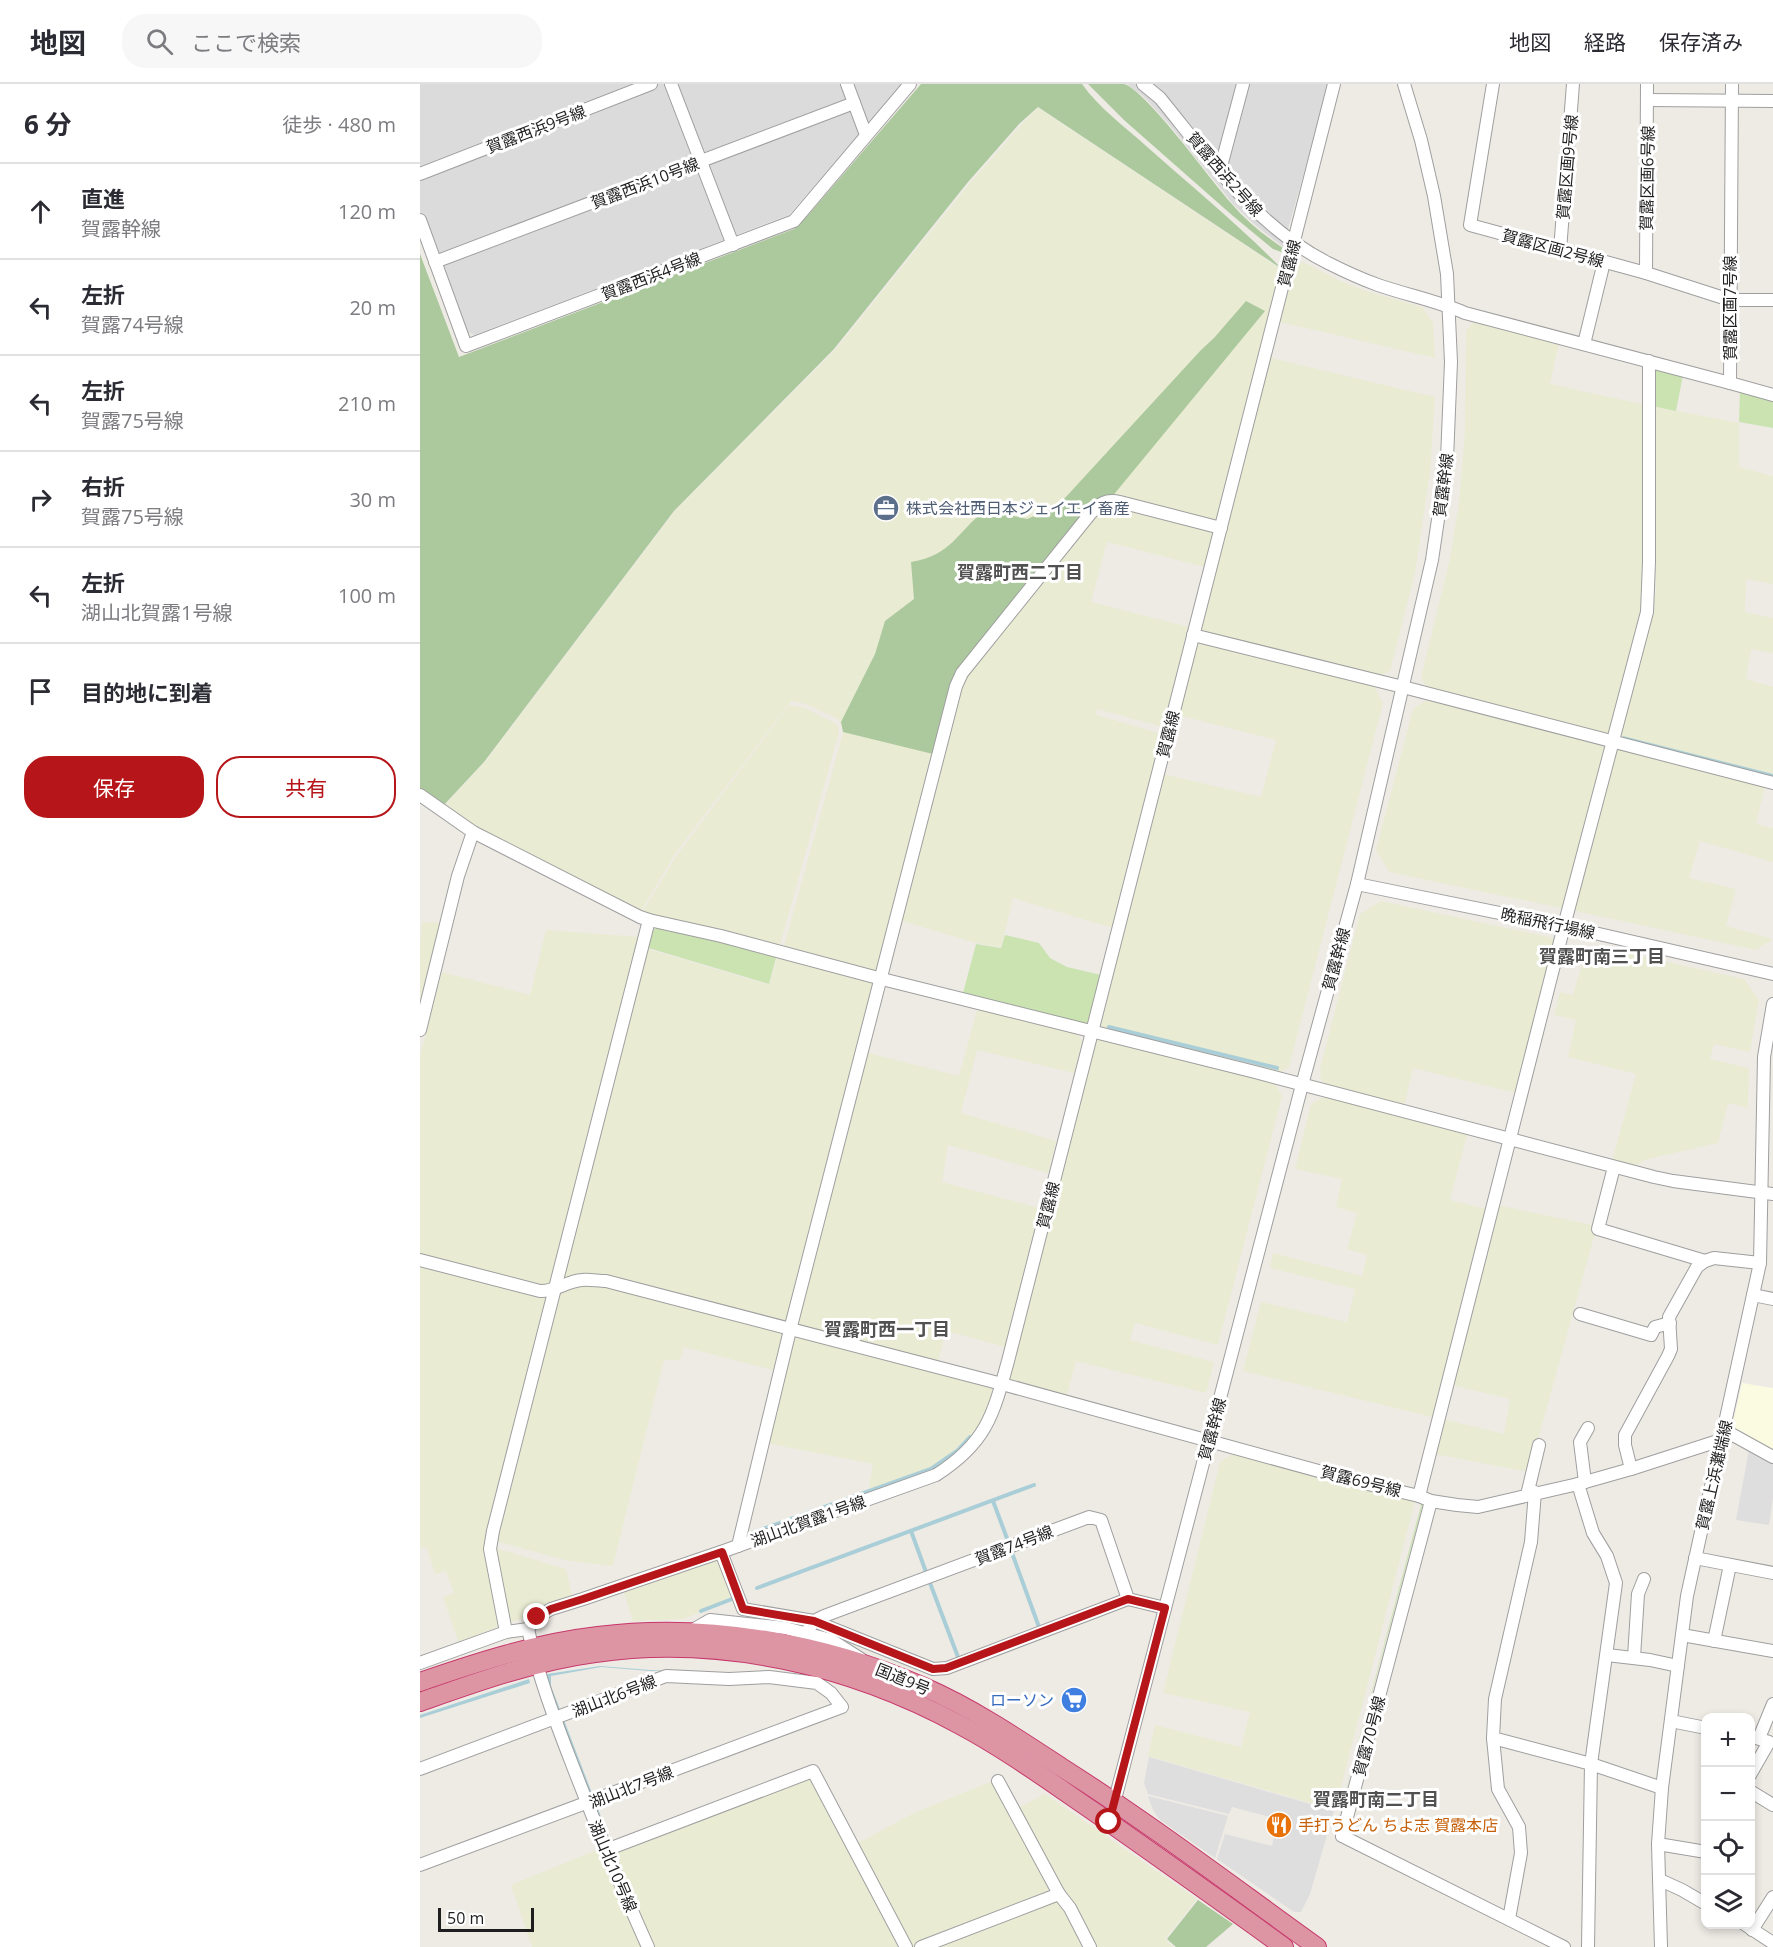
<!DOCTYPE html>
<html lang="ja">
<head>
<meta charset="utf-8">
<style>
  :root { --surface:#fff; --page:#f7f7f7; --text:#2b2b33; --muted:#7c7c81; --line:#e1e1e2; --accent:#b61619 }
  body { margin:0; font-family:"Open Sans","Noto Sans JP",sans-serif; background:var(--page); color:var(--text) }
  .controls { position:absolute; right:18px; bottom:18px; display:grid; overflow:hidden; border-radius:12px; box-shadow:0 3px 9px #0003 }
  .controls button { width:54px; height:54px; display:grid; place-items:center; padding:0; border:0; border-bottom:2px solid var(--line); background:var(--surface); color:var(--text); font:30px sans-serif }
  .scale { position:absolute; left:18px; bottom:15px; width:96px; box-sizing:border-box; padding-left:6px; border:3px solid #1e1e1e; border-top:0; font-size:16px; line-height:21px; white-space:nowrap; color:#1e1e1e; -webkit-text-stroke:4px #fff; paint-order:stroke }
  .stop { position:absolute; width:18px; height:18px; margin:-14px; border:4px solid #b61619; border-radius:50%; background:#fff }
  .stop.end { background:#b61619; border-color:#fff; box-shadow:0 2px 6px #0008 }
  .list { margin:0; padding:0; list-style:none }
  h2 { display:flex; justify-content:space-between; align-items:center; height:78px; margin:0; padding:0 24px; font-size:26px }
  h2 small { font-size:20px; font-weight:400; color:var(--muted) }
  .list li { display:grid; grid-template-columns:39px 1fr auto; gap:18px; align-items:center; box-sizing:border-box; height:96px; padding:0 24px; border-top:2px solid var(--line) }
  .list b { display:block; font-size:22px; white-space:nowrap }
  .list p { margin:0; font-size:20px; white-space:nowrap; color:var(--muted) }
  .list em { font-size:20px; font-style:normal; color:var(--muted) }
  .actions { display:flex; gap:12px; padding:18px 24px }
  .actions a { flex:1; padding:14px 0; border:2px solid var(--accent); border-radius:24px; text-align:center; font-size:21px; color:var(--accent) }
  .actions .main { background:var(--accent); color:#fff }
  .icon { flex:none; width:33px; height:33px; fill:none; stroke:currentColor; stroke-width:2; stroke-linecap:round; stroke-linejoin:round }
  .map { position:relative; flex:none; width:1353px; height:1863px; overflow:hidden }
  header { display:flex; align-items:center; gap:36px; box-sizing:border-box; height:84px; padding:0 30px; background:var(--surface); border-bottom:2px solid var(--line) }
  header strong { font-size:28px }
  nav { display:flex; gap:33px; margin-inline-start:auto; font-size:21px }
  .search { width:420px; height:54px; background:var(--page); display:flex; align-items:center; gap:15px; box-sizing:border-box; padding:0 21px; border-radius:24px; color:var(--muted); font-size:22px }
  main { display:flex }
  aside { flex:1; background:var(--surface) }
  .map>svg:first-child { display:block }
  .residential { fill:#dcdbdb }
  .education { fill:#fbfbe1 }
  .farmland { fill:#e9ebd3 }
  .grass { fill:#cae3b1 }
  .forest { fill:#acc99e }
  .parking { fill:#dedede }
  .water { fill:#aaced7 }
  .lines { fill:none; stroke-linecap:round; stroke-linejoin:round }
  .stream { stroke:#aaced7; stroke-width:4 }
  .minor-casing { stroke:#9f9f9f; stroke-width:14 }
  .highway-casing { stroke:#c7376b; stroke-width:20 }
  .minor { stroke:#fff; stroke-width:12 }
  .highway { stroke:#dd95a4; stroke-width:18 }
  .route { stroke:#b61619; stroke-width:8 }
  .labels { text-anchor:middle; stroke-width:6; stroke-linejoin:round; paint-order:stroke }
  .street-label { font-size:16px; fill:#1e1e1e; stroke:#fff }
  .service-label { font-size:16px; fill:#4e5e75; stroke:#fff; text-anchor:start }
  .shop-label { font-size:16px; fill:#366cbe; stroke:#fff; text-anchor:end }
  .food-label { font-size:16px; fill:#c56008; stroke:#fff; text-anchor:start }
  .neighbourhood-label { font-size:18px; font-weight:bold; fill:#515151; stroke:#fff }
</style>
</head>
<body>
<header>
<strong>地図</strong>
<div class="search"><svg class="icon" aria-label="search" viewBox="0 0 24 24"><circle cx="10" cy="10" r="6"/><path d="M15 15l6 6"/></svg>ここで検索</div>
<nav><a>地図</a><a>経路</a><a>保存済み</a></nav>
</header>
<main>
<aside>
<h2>6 分<small>徒歩 · 480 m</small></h2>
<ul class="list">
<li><svg class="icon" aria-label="ahead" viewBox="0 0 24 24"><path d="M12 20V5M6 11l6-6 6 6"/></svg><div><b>直進</b><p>賀露幹線</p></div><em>120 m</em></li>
<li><svg class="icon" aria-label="left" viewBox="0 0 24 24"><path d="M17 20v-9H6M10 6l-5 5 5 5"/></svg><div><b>左折</b><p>賀露74号線</p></div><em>20 m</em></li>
<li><svg class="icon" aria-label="left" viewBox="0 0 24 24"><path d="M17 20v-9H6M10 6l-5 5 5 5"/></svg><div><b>左折</b><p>賀露75号線</p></div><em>210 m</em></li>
<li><svg class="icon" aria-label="right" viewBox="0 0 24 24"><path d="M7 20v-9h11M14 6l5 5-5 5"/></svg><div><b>右折</b><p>賀露75号線</p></div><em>30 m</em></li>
<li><svg class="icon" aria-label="left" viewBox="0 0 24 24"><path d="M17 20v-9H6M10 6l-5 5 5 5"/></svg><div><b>左折</b><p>湖山北賀露1号線</p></div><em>100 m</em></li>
<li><svg class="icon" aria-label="arrive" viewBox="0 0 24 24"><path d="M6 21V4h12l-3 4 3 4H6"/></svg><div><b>目的地に到着</b></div></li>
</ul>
<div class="actions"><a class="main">保存</a><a>共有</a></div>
</aside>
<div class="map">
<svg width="1353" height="1863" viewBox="0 0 1353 1863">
  <rect width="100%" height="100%" fill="#eeebe5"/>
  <g class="residential">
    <path d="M0,0H484L369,131L54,251L45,247L0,127Z"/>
    <path d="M707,0H909L863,163L835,141L813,120L747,38L724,13Z"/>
  </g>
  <path class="education" d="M1322,1299L1353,1304V1365L1312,1343Z"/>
  <g class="farmland">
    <path d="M618,24L862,186L796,441L687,415L545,582L457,889L366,864L364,862L423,649L422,642L418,635L386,620L371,617L255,770L220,829L53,742L23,723L65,678L255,427L415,266L550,99L601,41Z"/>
    <path d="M883,178L920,197L946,207L1002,223L1013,238L1015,274L860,238L875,182Z"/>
    <path d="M1056,236L1139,259L1130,300L1226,321L1225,518L1192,652L1009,607L1001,594L1030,474L1039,419L1045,348L1046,246Z"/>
    <path d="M851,274L1015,313L1010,388L995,489L970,587L957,593L783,548L781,544Z"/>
    <path d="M1232,322L1319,339V383L1353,392V500L1326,495L1325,528L1353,534V569L1331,565L1326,595L1353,603V694L1199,654L1198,652L1229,545L1236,507Z"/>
    <path d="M684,421L795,445L785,483L687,458L671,518L769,543L745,641L739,642L677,625L676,631L739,649L742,652L693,844L593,814L581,863L556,859L479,836L543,591Z"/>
    <path d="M780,557L954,602L963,619L869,983L857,991L679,944L678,942L743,690L841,713L856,656L758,631L776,563Z"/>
    <path d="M1008,615L1186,660L1146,825L969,788L956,766L993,625Z"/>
    <path d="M369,621L385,624L415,639L418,642L419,648L360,861L355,862L221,830L257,771Z"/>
    <path d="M1200,665L1345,702L1336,740L1353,744V778L1280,757L1269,794L1316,805L1306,842L1353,855L1336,866L1151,826L1196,666Z"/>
    <path d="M961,817L1138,855L1100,1010L993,984L984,1024L905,1004L901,995L900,985L940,830Z"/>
    <path d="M2,838L24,839L0,934V861Z"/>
    <path d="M126,846L220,853L135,1194L128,1204L0,1172V972L22,888L110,911Z"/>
    <path d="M224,864L349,901L358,871L456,897L370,1239L182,1194L142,1196Z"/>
    <path d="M1193,866L1324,895L1339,916L1330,968L1294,960L1290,975L1329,984L1328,1024L1308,1019L1298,1059L1224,1076L1214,1084L1192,1077L1216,990L1148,973L1156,936L1134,931L1140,908L1153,911L1164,873L1190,879Z"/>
    <path d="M558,923L652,947L659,952L662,958L654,989L557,966L541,1029L636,1057L628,1089L528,1061L522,1098L620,1124L585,1263L526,1247L517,1281L379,1245L375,1237L444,968L539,992Z"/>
    <path d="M678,955L854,998L862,1012L798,1261L715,1239L710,1256L794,1278L786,1309L656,1277L646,1314L590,1297L597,1257L674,959Z"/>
    <path d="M906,1012L1048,1048L1030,1116L1070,1126L1016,1334L823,1287L841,1218L927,1238L935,1205L850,1184L853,1169L942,1192L947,1171L927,1165L937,1129L916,1123L922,1095L875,1085L891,1020Z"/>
    <path d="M1077,1121L1177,1142L1109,1388L1014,1370L1023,1335L1084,1350L1090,1315L1031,1301Z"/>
    <path d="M0,1179L129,1211L66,1456L80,1539L77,1540L78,1543L41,1557H38L23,1513L34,1509L26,1487L15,1490L7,1464L0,1463Z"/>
    <path d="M170,1198L363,1248L357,1287L264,1263L260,1276H244L193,1482L149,1477L75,1457L138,1212L141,1207Z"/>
    <path d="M373,1251L574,1303V1307L559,1342L536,1369L512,1386L448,1409L453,1380L346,1359Z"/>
    <path d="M814,1369L904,1395L917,1396L995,1417L915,1726L728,1672L735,1641L821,1663L830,1628L743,1609L800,1378Z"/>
    <path d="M75,1464L146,1485L153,1516L92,1538L90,1534L87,1535Z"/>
    <path d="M294,1476L300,1479L313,1515L263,1535L213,1537L204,1509Z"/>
    <path d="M392,1690L483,1863H233L190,1767Z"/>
    <path d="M575,1696L635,1806L495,1862L491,1861L436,1760L496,1728Z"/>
    <path d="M625,1710L777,1815L745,1855L753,1863H671L596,1725Z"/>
    <path d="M179,1765L224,1863H112L91,1801Z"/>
    <path d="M638,1816L666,1863H506Z"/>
  </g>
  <g class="grass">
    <path d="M1232,283L1263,291L1256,327L1232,322Z"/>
    <path d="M1320,307L1353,315V344L1319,338Z"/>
    <path d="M239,843L357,870L349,900L225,863L233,846Z"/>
    <path d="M585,851L619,859L630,874L647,883L681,891L668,938L663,941L543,909L556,860L581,864Z"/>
    <path d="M1002,1418L1003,1419L913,1754L996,1440Z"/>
  </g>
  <g class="forest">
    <path d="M501,0H662C678,23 704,42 725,61C771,102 819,141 862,185L618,23L599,40L548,98L414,265L254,427L64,678L23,722L0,707V170L39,273L374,145L389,130Z"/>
    <path d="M668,0C679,0 694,0 704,0C726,6 792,98 811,119C826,137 844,151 863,164L864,169L853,165L813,132L704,36Z"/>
    <path d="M826,217L845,227L691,414L545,581L517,671L423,648L421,638L455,570L465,537L494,515L491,478C533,471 536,448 566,426L607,435L632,425L644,415L781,266L794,254Z"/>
    <path d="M778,1816L813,1840L786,1863H756L747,1855Z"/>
  </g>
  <g class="parking">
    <path d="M1329,1366L1353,1379V1414L1349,1441L1316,1436Z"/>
    <path d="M729,1673L914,1727L890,1810L881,1828H874L797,1775L805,1750L852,1762L858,1735L812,1723L809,1730L728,1710L724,1699Z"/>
    <path d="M728,1712L808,1732L795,1774L740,1736L733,1726Z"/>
  </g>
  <g class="water">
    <path d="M1203,652L1353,690V693L1203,654Z"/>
    <path d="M180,1582L230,1586H255L230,1587L181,1583L131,1592V1602L191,1759L188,1761L126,1595L127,1590Z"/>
    <path d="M109,1595L110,1599L0,1634V1631Z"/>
  </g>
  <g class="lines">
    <g class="stream">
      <path d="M689,943L857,984"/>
      <path d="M573,1417L588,1457"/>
      <path d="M491,1447L506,1488"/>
      <path d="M329,1450L511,1385L537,1367L550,1353"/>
      <path d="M592,1469L619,1543"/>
      <path d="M510,1499L538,1573"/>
      <path d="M337,1504L614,1401"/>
      <path d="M281,1527L312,1515"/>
    </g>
    <defs>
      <g id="minor">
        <path d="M251,0L313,161"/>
        <path d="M427,0L446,51"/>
        <path d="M723,0L740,14C789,74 836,143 908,179C924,187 941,195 958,201C987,211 1017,217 1045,229L1310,299L1312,0"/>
        <path d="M1073,0L1050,141L1226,189L1310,216H1353"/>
        <path d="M1227,16L1353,17"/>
        <path d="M800,86L823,0"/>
        <path d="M0,90L231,0"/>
        <path d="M0,136L46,262L374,137L490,0"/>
        <path d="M1140,166L1153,0"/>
        <path d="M15,178L434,19"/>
        <path d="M1226,189L1227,0"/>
        <path d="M1164,260L1184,178"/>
        <path d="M1310,299L1353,311"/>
        <path d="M773,551L983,603L1353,699"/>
        <path d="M0,711L53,748L220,833L229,836L301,852L462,895L835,988L1234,1093L1253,1097L1353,1110"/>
        <path d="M937,800L1144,842L1353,890"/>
        <path d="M0,946L38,792L53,748"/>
        <path d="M1194,1083L1178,1145L1285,1177"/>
        <path d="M0,1176L120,1207C134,1208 147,1197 162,1196C169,1195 178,1197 186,1197L582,1300L935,1397L999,1412L1011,1417L1037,1421L1058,1423L1158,1400L1211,1385L1301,1356"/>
        <path d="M1333,1211L1353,1215"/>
        <path d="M1160,1230L1231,1251L1235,1243L1250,1239"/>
        <path d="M1304,1346L1353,1373"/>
        <path d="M1211,1385L1205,1361V1351L1248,1272L1251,1265L1249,1233L1277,1183L1285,1177L1294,1174L1340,1179"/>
        <path d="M1165,1398L1160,1358L1168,1344"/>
        <path d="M1158,1400L1173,1449L1187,1472L1196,1499L1171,1680L1168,1863"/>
        <path d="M1115,1408L1111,1458L1075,1615L1073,1654L1171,1680L1242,1704"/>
        <path d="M1107,1411L1119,1361"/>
        <path d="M999,1412L1144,842L1227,528L1229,478V277"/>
        <path d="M1011,1417L922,1752L1144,1863"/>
        <path d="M318,1462L370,1246L536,602L542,589L670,430C680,419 686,415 700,418L801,444"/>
        <path d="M301,1468L323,1525L394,1537L513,1585L527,1584L708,1515"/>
        <path d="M1275,1474L1353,1489"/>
        <path d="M271,1547L290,1536L365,1544L411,1556L441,1575"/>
        <path d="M86,1548L70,1465L73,1447L229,836"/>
        <path d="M387,1548L394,1537L404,1532L669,1433L681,1436L708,1515L745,1524"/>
        <path d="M1262,1551L1353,1567"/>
        <path d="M1294,1557L1310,1481"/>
        <path d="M1187,1571L1230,1576L1258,1582"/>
        <path d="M1214,1573L1218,1510L1224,1495"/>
        <path d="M0,1579L86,1548L108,1545"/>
        <path d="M1251,1637L1286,1644"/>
        <path d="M1330,1652L1349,1658L1330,1691"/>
        <path d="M1073,1654L1078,1705L1099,1743L1101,1769L1089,1835"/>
        <path d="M1339,1654L1353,1620"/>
        <path d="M0,1685L246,1592L309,1595L349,1593L397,1599L411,1609L422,1623L0,1781"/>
        <path d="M578,1697L639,1810L650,1824L670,1863"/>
        <path d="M1330,1707L1353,1721"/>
        <path d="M693,1723L882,1001L937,800L1012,476L1027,375L1031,278L1027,190L1014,112L1001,56L984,0"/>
        <path d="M1238,1760L1286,1768"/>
        <path d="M186,1766L393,1687L486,1863"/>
        <path d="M1240,1796L1262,1806L1286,1820"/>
        <path d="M1324,1840L1353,1859"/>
        <path d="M1332,1846L1353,1813"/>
        <path d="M228,1863C201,1803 176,1742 152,1680C135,1636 118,1592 108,1545L117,1533L131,1525L163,1515L301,1468L516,1391C566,1359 573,1332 588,1277L914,0"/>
        <path d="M501,1863L639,1810"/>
        <path d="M1241,1863L1238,1760L1242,1704L1267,1512L1340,1179L1344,973L1353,920"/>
      </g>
      <g id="highway">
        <path d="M0,1598C58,1578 117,1559 178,1552C286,1538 404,1559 504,1603C552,1624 597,1654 641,1683C729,1739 812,1802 897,1863"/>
        <path d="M0,1618C57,1598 115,1577 175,1569C300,1551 430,1581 540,1641C587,1666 629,1697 673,1727C737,1772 801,1817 864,1863"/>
      </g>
    </defs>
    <use href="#minor" class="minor-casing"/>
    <use href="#highway" class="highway-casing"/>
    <use href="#minor" class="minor"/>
    <use href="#highway" class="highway"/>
  </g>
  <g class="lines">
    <path class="route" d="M117,1533L131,1525L163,1515L302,1468L323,1525L394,1537L513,1585L526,1584L708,1515L745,1524L689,1738"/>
  </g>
  <defs>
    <symbol id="office-disc" viewBox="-11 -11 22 22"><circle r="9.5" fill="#5c6f8a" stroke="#fff"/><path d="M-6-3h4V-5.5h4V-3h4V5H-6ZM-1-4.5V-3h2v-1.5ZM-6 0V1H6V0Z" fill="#fff"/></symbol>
    <symbol id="supermarket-disc" viewBox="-11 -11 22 22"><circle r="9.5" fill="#3f7fe0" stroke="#fff"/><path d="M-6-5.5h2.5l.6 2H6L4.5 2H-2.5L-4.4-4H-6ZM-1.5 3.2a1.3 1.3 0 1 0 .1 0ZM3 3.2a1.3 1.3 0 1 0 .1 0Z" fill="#fff"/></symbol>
    <symbol id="restaurant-disc" viewBox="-11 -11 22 22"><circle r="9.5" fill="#e8710a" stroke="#fff"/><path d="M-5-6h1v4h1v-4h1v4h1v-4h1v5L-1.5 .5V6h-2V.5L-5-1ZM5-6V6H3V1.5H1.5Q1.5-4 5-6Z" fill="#fff"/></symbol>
  </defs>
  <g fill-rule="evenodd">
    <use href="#office-disc" x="451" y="409" width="30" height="30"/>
    <use href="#supermarket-disc" x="639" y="1601" width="30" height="30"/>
    <use href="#restaurant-disc" x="844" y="1726" width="30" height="30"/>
  </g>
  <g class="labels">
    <g class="street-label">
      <text transform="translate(116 45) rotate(-21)" y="6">賀露西浜9号線</text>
      <text transform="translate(1147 83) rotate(-85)" y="6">賀露区画9号線</text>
      <text transform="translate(805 90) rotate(49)" y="6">賀露西浜2号線</text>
      <text transform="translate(1227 94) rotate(-89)" y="6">賀露区画6号線</text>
      <text transform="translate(225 99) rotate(-21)" y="6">賀露西浜10号線</text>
      <text transform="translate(1133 164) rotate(15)" y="6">賀露区画2号線</text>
      <text transform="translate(869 179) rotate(-76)" y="6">賀露線</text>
      <text transform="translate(231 192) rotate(-21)" y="6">賀露西浜4号線</text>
      <text transform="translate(1310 224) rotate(-90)" y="6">賀露区画7号線</text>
      <text transform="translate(1023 401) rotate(-83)" y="6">賀露幹線</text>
      <text transform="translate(748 650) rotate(-76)" y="6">賀露線</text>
      <text transform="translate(1128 839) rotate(12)" y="6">晩稲飛行場線</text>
      <text transform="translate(916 875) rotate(-75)" y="6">賀露幹線</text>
      <text transform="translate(628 1121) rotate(-76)" y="6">賀露線</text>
      <text transform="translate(792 1345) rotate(-75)" y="6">賀露幹線</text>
      <text transform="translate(1294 1391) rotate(-77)" y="6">賀露上浜灘端線</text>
      <text transform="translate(941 1397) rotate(14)" y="6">賀露69号線</text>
      <text transform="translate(388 1437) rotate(-20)" y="6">湖山北賀露1号線</text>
      <text transform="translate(594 1461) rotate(-21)" y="6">賀露74号線</text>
      <text transform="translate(483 1595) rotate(22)" y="6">国道9号</text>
      <text transform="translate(194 1612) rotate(-21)" y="6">湖山北6号線</text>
      <text transform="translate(949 1652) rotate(-75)" y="6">賀露70号線</text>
      <text transform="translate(211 1703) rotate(-21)" y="6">湖山北7号線</text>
      <text transform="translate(193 1782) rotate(67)" y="6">湖山北10号線</text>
    </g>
    <g class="service-label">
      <text x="486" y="430">株式会社西日本ジェイエイ畜産</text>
    </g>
    <g class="shop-label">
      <text x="634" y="1622">ローソン</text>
    </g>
    <g class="food-label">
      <text x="878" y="1747">手打うどん ちよ志 賀露本店</text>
    </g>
    <g class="neighbourhood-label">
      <text x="600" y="495">賀露町西二丁目</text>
      <text x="1182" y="879">賀露町南三丁目</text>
      <text x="467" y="1252">賀露町西一丁目</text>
      <text x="956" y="1722">賀露町南二丁目</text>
    </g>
  </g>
</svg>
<div class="controls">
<button>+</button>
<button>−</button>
<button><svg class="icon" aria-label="locate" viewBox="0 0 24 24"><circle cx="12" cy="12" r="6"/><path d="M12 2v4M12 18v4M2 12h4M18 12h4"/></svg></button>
<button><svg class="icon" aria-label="layers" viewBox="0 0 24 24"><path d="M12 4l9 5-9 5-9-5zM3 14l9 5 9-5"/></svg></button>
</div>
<div class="scale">50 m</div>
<div class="stop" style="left:689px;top:1738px"></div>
<div class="stop end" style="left:117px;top:1533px"></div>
</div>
</main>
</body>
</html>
